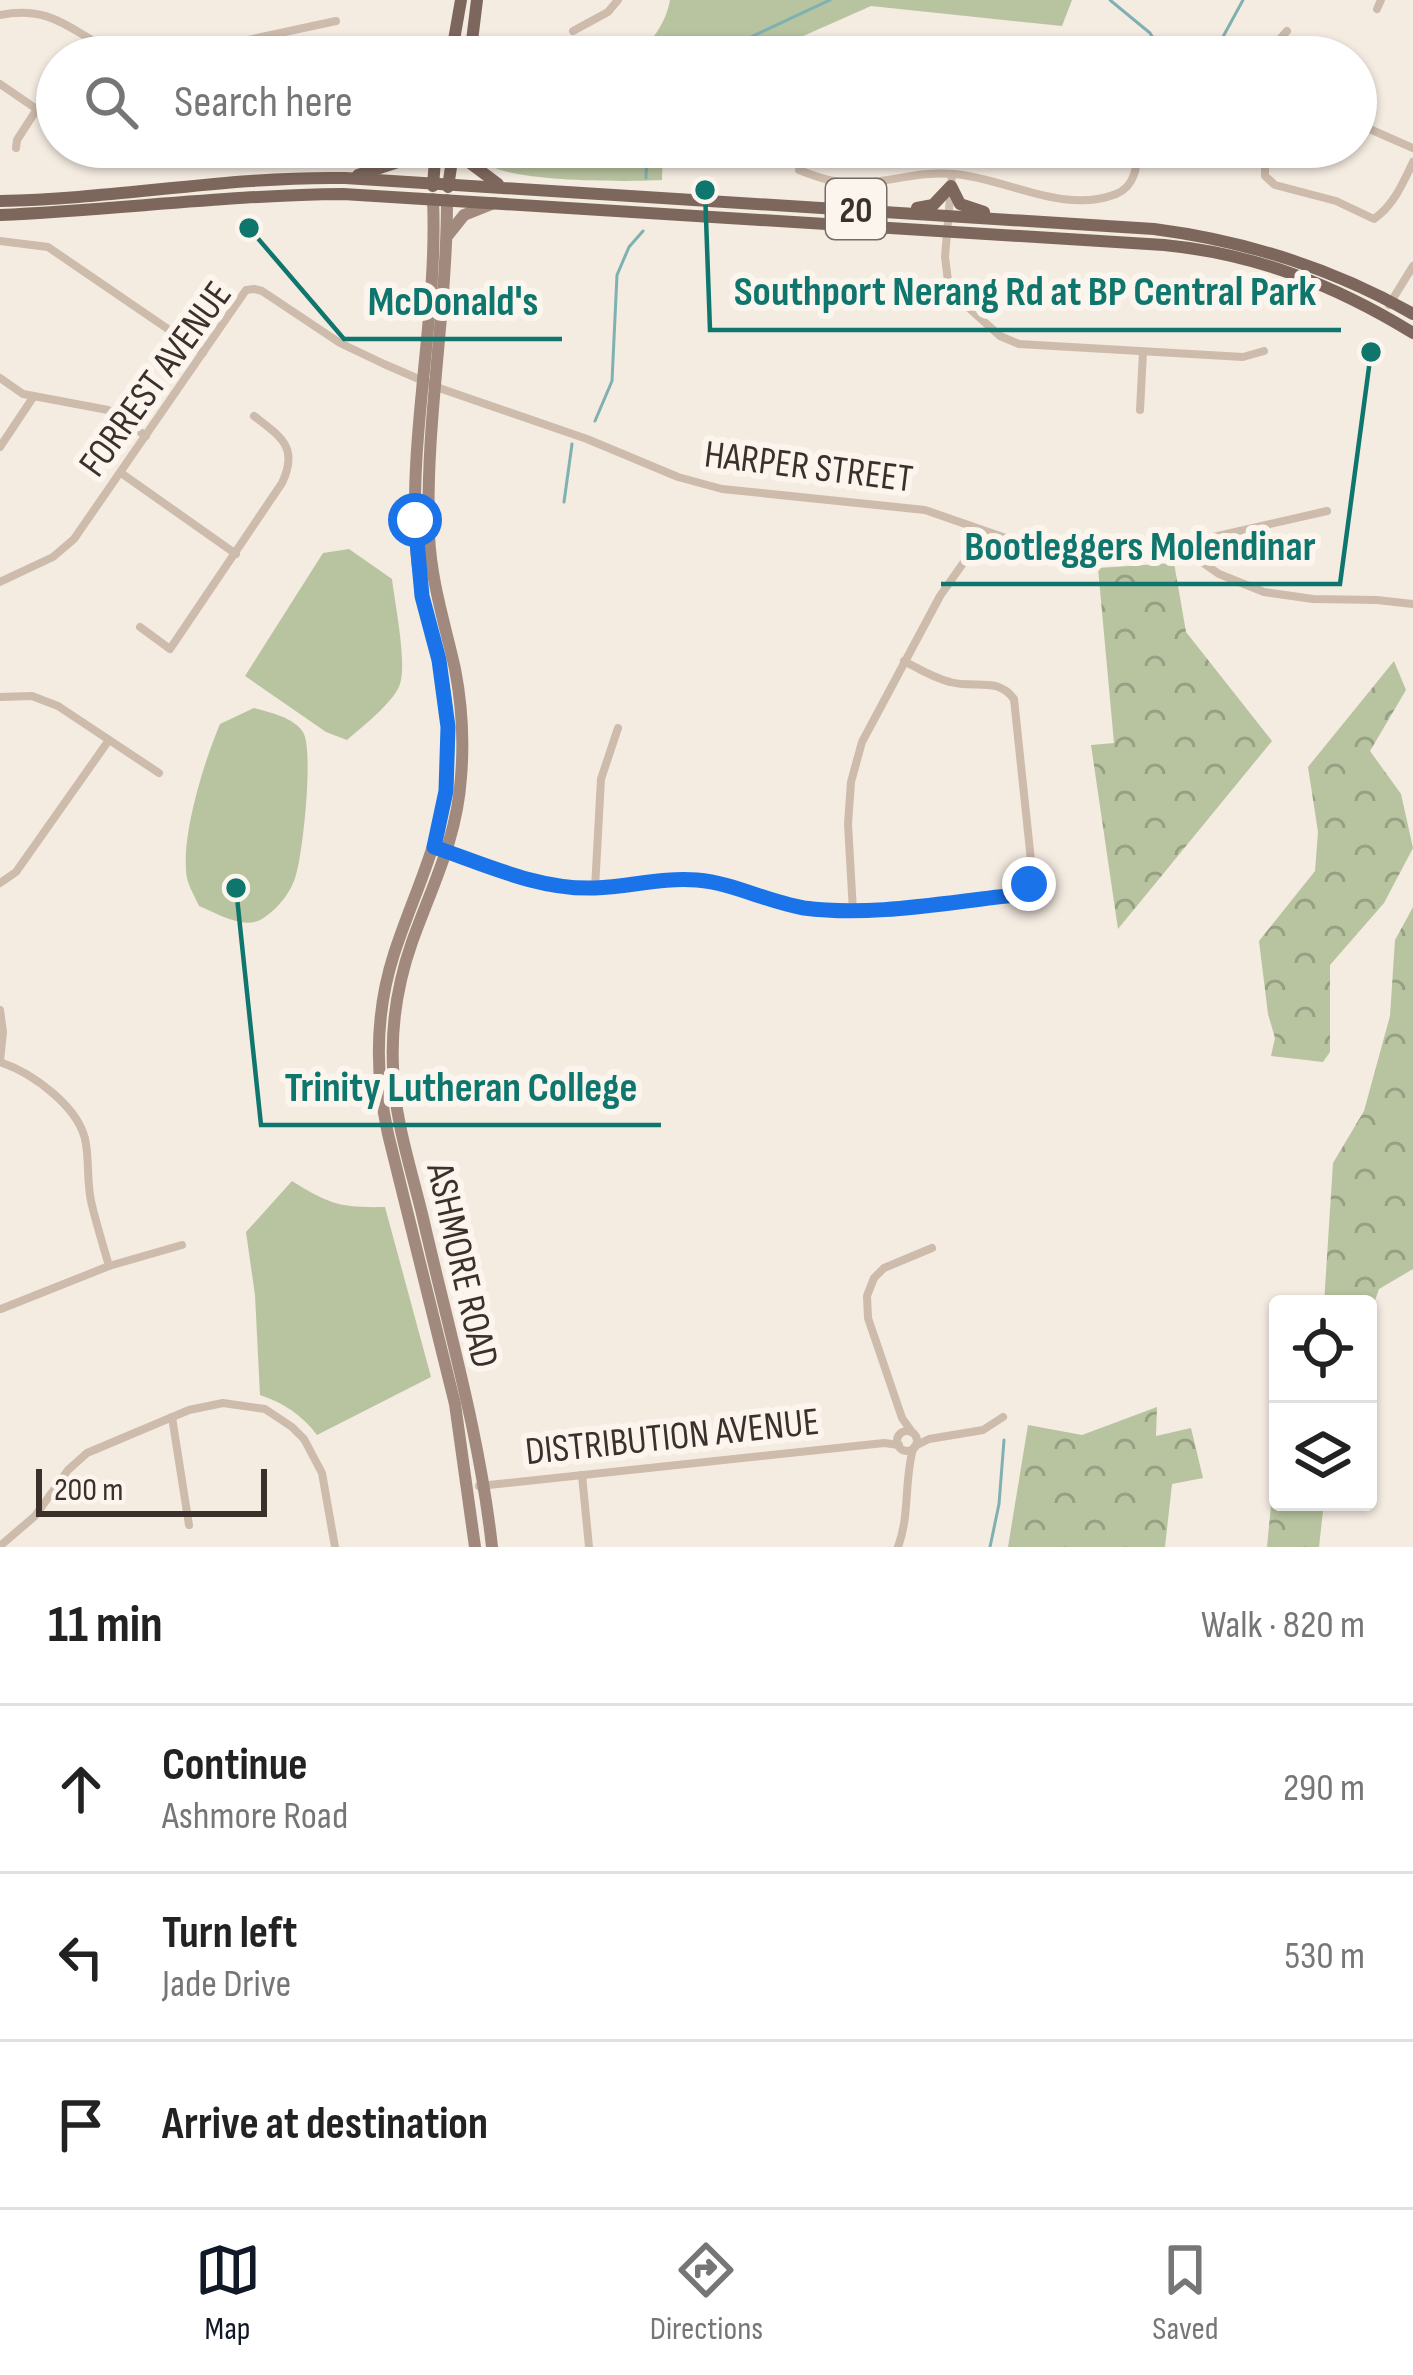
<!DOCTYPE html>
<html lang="en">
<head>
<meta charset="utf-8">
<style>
  :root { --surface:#fff; --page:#f2f2f2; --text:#222; --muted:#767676; --line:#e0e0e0; --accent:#111827 }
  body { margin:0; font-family:"Sofia Sans Condensed",sans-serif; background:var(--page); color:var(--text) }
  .controls { position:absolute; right:36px; bottom:36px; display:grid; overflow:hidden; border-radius:12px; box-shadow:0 3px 9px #0004 }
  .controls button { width:108px; height:108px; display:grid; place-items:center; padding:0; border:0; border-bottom:3px solid var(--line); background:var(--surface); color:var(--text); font:60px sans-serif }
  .scale { position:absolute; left:36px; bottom:30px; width:231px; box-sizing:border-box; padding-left:12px; border:6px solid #3b302b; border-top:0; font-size:33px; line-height:42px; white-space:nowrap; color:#3b302b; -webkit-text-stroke:9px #fbf5ee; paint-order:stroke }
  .stop { position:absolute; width:36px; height:36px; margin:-27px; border:9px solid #1a73e8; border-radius:50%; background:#fff }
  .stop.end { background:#1a73e8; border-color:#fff; box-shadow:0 3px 12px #0008 }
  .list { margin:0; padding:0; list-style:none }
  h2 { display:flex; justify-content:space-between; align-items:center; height:156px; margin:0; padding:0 48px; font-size:51px }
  h2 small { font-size:39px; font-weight:400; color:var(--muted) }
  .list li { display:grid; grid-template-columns:78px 1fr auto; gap:36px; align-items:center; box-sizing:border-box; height:168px; padding:0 48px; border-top:3px solid var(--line) }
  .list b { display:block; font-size:45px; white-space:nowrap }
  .list p { margin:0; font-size:39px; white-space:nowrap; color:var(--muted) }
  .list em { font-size:39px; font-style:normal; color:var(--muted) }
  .icon { flex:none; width:66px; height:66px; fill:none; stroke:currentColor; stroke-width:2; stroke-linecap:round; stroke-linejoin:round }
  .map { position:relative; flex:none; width:1413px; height:1547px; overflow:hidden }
  .search { position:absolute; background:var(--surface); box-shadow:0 3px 9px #0004; left:36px; right:36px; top:36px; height:132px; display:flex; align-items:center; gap:30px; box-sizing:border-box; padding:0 42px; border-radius:66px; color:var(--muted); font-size:45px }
  .sheet { height:660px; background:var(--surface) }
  nav { display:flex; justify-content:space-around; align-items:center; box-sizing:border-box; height:168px; border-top:3px solid var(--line); background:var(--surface); font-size:33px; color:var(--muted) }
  nav a { display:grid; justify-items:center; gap:6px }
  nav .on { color:var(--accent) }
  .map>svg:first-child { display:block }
  .forest { fill:url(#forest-crowns) }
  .green { fill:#b8c4a0 }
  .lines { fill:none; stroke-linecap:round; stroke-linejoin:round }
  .stream { stroke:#7fb0b2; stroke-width:3 }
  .minor { stroke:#cdbbac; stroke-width:8 }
  .secondary { stroke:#a18a7d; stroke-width:12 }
  .primary { stroke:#7d675c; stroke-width:12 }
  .route { stroke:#1a73e8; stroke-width:15 }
  .labels { text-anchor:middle; stroke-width:12; stroke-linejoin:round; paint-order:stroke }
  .shield { fill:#fbf5ee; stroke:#756b66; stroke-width:3 }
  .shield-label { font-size:36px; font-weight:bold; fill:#3b302b }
  .street-label { font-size:39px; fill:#3b302b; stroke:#fbf5ee }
  .leader { fill:none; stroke:#0f766e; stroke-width:4.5 }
  .callout-dot { fill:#0f766e; stroke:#fbf5ee; stroke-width:4.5 }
  .callout-label { font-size:42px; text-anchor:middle; font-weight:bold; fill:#0f766e; stroke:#fbf5ee; stroke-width:12; stroke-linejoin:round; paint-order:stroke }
</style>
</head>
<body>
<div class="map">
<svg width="1413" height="1547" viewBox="0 0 1413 1547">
  <defs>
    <pattern id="forest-crowns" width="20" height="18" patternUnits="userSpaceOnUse" patternTransform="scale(3)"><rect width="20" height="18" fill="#b8c4a0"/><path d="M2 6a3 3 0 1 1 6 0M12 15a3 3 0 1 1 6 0" fill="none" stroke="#97a083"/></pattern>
  </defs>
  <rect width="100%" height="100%" fill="#f4ebe1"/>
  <g class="forest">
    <path d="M1174,563L1186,632L1272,741L1118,929L1091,745L1114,743L1098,568Z"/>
    <path d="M1394,661L1406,690L1370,751L1401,794L1413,848L1384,903L1330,965V1052L1323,1062L1271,1056L1275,1038L1268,1014L1259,941L1315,871L1318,832L1308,767Z"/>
    <path d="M1413,907V1269L1379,1289L1368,1320V1304H1324L1333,1163L1364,1111L1390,1016L1395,940Z"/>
    <path d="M1157,1407L1156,1436L1191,1428L1203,1478L1172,1484L1165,1547H1008L1028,1425L1082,1435Z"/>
    <path d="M1278,1465V1502H1324L1319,1547H1267L1273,1484Z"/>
  </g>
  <g class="green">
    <path d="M670,0H1072L1062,26L871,6L756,57H631C651,45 666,23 670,0Z"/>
    <path d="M473,147H663L662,180C626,182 523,182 493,167C484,163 478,155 473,147Z"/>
    <path d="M349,549L392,579C395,604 407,662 400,684C395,701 361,728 347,740L326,732L245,676L323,553Z"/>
    <path d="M254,708C271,713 293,717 303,732C314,749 303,856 295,878C290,894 275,912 260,920C241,929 217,913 199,906C195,897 189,887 187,878C180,838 204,762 220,724Z"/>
    <path d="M292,1181C329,1204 340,1208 385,1207L431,1377L317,1435C302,1415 284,1403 260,1395L255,1295L246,1232Z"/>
  </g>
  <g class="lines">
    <g class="stream">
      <path d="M1110,0L1150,33L1159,48L1170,57"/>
      <path d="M708,57L830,0"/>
      <path d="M1212,57L1243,0"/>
      <path d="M646,178L647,147"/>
      <path d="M595,421L612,381L617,275L629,247L643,231"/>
      <path d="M564,502L572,444"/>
      <path d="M990,1547L999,1504L1004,1440"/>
    </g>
    <g class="minor">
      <path d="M1377,9L1381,0"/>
      <path d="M0,15C58,3 78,40 126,57"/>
      <path d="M573,31L608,12L618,0"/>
      <path d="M169,57L336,21"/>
      <path d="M1264,57L1287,31"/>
      <path d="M0,84L57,123"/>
      <path d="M1366,103L1356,123L1413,148"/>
      <path d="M93,147L100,152"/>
      <path d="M1265,147V176L1275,185L1336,201L1374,219C1394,205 1403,183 1413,162"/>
      <path d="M16,148L17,140L37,109"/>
      <path d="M799,170C819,178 840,185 862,183C893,181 922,171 954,174C1006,178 1063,215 1116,194C1136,186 1137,165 1138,147"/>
      <path d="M952,174L945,257L948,281L960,300L1000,336L1019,344L1243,357L1264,351"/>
      <path d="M0,241L48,247L203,353"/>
      <path d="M1389,305L1413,266"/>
      <path d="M0,378L23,394L108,410L146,436"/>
      <path d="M1140,410L1143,352"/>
      <path d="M0,447L34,396"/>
      <path d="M121,473L236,554"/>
      <path d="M1179,546L1219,574L1264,592L1313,599L1377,600L1413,604"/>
      <path d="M0,582L53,557L74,539L246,290L254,289L262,291L340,343L384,364L442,389L587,439L678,477L722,489L925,510L1017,542L1056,549L1085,550L1178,545L1327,511"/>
      <path d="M140,627L170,649L282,483C299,447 281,437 254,416"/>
      <path d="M0,697L32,696L58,706L159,773"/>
      <path d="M434,847C486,865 539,890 595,888C629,887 662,877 697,880C734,883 767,902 804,908C873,917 947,902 1016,895L1029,885L1032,870L1014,699C997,676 975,689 950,682C933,678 919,669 904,661"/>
      <path d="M0,883L16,872L109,740"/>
      <path d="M595,888L601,779L618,728"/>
      <path d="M853,911L848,824L851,782L862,742L940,596L971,552L982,530"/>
      <path d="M0,1010L3,1032L0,1061"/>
      <path d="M0,1062C33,1073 81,1108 86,1144C89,1163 87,1182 91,1201C96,1223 103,1245 109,1266"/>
      <path d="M1,1309L109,1266L182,1245"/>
      <path d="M172,1417L189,1525"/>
      <circle cx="907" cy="1441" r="10"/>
      <path d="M912,1432L902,1418L868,1318L867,1296L874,1278L884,1268L932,1248"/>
      <path d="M915,1446L929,1439L983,1430L1003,1417"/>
      <path d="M582,1475L589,1547"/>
      <path d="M479,1486L884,1443L899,1445"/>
      <path d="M0,1546L35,1516L68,1470L87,1453L189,1410L223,1403L265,1409L292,1427L304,1439L322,1473L335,1547"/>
      <path d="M898,1547C910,1515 904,1481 913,1449"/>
    </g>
    <g class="secondary">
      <path d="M433,199C438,315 409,430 416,546C418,586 430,623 439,662C448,701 450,740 447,780C441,843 413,895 394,954C375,1013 375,1074 388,1134L455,1404L475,1547"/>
      <path d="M447,200C447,312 425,423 429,535C431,582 445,624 455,669C462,705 464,741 461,777C457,839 432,886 412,942C398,982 391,1024 393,1067C394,1119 411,1168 423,1218C448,1327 480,1436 492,1547"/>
      <path d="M448,235L464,215L494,203"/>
    </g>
    <g class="primary">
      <path d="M451,57L461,0"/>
      <path d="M470,57L477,0"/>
      <path d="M462,147L470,163L498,184"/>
      <path d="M358,175L401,161L419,147"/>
      <path d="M433,186L436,147"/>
      <path d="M448,187L454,147"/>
      <path d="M0,201C115,199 229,176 345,178L1154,229C1246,241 1332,268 1413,314"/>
      <path d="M917,208L933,205L951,186L960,204L984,212"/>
      <path d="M0,215C115,210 229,195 343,194L1164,245C1256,254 1335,285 1413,333"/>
    </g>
  </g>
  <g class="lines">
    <path class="route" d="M415,520L422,596L439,660L448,727L446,791L434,847C486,865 539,890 595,888C629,887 662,877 697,880C734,883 767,902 804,908C873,917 947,902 1016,895L1029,884"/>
  </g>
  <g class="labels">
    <rect class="shield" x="826" y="179" width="60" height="60" rx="9"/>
    <g class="shield-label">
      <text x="856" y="222">20</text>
    </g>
    <g class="street-label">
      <text transform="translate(154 378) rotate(-54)" y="14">FORREST AVENUE</text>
      <text transform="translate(809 465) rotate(7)" y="14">HARPER STREET</text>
      <text transform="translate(464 1265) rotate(77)" y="14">ASHMORE ROAD</text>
      <text transform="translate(672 1435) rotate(-6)" y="14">DISTRIBUTION AVENUE</text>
    </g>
  </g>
  <path class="leader" d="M705 190L710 330H1341M249 228L344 339H562M1371 352L1340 584H941M236 888L261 1125H661"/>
  <g class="callout-dot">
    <circle cx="705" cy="190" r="12"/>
    <circle cx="249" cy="228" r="12"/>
    <circle cx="1371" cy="352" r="12"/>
    <circle cx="236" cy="888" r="12"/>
  </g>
  <g class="callout-label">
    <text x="1025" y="305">Southport Nerang Rd at BP Central Park</text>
    <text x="453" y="315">McDonald's</text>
    <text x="1140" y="560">Bootleggers Molendinar</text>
    <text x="461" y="1101">Trinity Lutheran College</text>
  </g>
</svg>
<div class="controls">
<button><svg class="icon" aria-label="locate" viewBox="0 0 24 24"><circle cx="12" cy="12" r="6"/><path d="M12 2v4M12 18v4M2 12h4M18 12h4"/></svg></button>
<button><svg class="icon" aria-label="layers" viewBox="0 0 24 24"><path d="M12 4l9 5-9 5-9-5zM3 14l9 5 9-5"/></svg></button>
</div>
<div class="scale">200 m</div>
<div class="stop" style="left:415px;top:520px"></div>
<div class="stop end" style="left:1029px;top:884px"></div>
<div class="search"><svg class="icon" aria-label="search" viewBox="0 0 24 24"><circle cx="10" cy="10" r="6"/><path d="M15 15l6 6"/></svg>Search here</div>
</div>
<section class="sheet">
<h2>11 min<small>Walk · 820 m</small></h2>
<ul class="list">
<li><svg class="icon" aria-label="ahead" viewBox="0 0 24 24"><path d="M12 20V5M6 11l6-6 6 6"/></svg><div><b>Continue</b><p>Ashmore Road</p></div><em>290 m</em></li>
<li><svg class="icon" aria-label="left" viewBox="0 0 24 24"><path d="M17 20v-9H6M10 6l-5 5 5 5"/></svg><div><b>Turn left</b><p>Jade Drive</p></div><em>530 m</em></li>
<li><svg class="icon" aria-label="arrive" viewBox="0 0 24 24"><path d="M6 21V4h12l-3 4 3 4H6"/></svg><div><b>Arrive at destination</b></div></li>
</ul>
</section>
<nav>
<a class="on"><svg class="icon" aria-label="map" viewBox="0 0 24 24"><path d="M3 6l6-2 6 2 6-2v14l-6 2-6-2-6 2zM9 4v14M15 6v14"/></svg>Map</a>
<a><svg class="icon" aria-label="directions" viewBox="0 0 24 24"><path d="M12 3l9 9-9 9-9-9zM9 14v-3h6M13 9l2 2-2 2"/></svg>Directions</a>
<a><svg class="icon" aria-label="saved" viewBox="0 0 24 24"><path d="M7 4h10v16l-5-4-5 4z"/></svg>Saved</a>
</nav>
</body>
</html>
